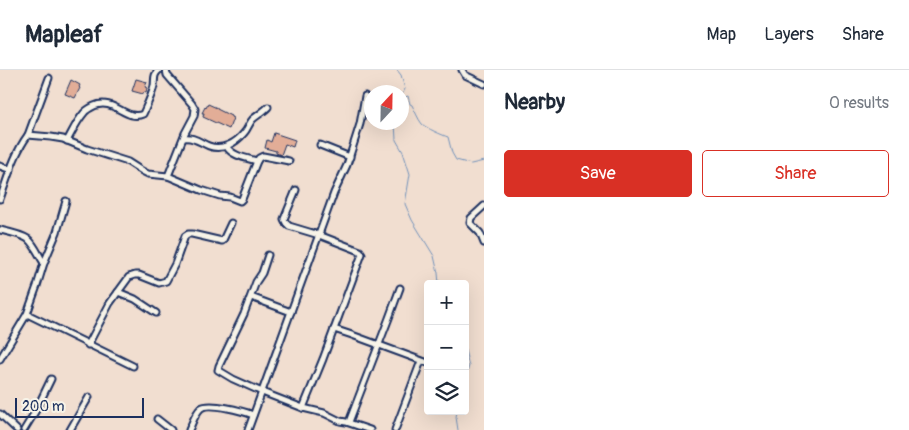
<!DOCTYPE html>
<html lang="en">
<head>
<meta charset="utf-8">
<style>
  :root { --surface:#fff; --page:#f6f6f7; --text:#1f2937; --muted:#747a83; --line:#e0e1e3; --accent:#d93025 }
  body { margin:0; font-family:Pangolin,sans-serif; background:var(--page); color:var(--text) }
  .controls { position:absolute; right:15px; bottom:15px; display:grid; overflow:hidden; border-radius:5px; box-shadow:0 5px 20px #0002 }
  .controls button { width:45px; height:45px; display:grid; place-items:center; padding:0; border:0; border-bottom:1px solid var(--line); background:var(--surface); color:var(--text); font:25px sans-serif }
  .compass { position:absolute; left:364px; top:15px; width:45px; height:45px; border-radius:50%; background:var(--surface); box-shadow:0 5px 20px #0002; rotate:22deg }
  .scale { position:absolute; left:15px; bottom:12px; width:129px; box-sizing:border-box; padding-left:5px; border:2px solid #1b2f5e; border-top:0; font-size:14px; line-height:18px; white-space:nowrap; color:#1b2f5e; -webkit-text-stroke:4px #f7f3e8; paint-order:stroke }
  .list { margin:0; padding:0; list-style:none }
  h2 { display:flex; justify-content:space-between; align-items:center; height:65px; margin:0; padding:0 20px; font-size:21px }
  h2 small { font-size:16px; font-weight:400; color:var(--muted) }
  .actions { display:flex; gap:10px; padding:15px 20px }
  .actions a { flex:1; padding:11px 0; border:1px solid var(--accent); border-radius:5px; text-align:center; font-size:18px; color:var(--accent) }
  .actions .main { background:var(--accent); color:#fff }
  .icon { flex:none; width:28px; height:28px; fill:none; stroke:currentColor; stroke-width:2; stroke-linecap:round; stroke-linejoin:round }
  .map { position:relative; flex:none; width:484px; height:360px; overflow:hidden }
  header { display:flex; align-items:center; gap:30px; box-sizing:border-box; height:70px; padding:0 25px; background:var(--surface); border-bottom:1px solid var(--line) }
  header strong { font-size:24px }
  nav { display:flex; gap:28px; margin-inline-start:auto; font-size:18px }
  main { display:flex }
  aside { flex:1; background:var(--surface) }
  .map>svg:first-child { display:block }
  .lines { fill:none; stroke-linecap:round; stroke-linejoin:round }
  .stream { stroke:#7392ba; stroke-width:1 }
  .building { fill:#e2ad97; stroke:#1b2f5e }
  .minor-casing { stroke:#1b2f5e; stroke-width:9 }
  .minor { stroke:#f7f3e8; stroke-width:5 }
</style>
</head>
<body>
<header>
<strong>Mapleaf</strong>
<nav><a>Map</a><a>Layers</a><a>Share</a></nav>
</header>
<main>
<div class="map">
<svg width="484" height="360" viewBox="0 0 484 360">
  <rect width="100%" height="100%" fill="#f1ded0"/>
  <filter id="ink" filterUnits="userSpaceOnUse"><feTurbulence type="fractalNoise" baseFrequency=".02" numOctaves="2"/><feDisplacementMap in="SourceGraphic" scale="10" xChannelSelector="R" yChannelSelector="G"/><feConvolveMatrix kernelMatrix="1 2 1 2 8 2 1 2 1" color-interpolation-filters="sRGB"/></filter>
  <g filter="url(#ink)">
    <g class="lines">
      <g class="stream">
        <path d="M397,0L401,5L405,19L402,25"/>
        <path d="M402,28L408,26L410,34L412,35C415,41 418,49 422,54C426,58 442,65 448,67L452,83L456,90L471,94L484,91"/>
        <path d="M395,52L396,70L403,82L410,104L405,134L412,150L434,186L438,203L439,214"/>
        <path d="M465,280L469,296L465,310"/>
        <path d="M457,341L456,347L458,360"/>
      </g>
    </g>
    <g class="building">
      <path d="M136,9L147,12L145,17L147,18L146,23L144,22L143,24L132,21Z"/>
      <path d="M71,10L80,15L79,17L80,18L75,28L65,24Z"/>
      <path d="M208,34L217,38V39L231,46V47L233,48L229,59L203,47L204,43H202L205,37L206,38Z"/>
      <path d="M274,63L295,70L293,77L285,74L281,85L276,83V81L265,78L267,70L271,72Z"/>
    </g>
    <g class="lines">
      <defs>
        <g id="minor">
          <path d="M166,0L167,5L192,34L195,39L194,46L185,63L168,106"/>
          <path d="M462,0L465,5L484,14"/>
          <path d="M28,65L49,8"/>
          <path d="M184,68C193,66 201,73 209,76C222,81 236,73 244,63C248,59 249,53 253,49C258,45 263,42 268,37"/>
          <path d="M67,71C72,62 77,51 84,43C86,40 90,38 94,36C114,27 126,52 143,44C147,35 152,25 154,16C155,9 153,5 159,0"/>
          <path d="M320,75L350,87"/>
          <path d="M227,77C232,86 247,88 257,91L259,88L263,86L289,91"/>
          <path d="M0,96L11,100"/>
          <path d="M296,120L284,149L286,153L289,156L319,165L360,181L362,184L323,289L303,338"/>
          <path d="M0,129C8,107 14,84 28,65L51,67L63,69L87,79L128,92L142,101L148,104L168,106L201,120L220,126L230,127L240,131L242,129L257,91"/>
          <path d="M484,136L471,148L470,153L480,163L484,173"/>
          <path d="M0,160C9,162 20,164 28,169C35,175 39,186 44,193"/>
          <path d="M268,185L262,203L256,212L244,244L219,296L218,300L233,309L262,322L303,338L324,343L340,351L346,352L370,360"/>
          <path d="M118,222L135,229L156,243"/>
          <path d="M251,227L291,242"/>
          <path d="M27,244L133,296"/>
          <path d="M334,259L352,265L428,293"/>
          <path d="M88,275L110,233L129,207L135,205H139L159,213L166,211L175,194L185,166L188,164H192L222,171L223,170L231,153"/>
          <path d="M0,289L27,244L37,216L44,193L57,162L66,131"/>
          <path d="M0,344L17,360"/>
          <path d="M157,349L171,360"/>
          <path d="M349,352L389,248L400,218"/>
          <path d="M24,360L35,342L51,309"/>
          <path d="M70,360L89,327"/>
          <path d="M189,360C192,354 195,343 201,338C210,332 243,341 253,345"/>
          <path d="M248,360L334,123L347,95L360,54L365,26"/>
          <path d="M395,360L421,291"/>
        </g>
      </defs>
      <use href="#minor" class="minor-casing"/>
      <use href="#minor" class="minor"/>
    </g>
  </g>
</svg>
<div class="controls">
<button>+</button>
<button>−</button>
<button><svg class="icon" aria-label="layers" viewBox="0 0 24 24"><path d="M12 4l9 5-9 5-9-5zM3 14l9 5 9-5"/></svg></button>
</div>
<svg class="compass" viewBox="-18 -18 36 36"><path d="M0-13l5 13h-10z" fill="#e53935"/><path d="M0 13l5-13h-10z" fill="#747a83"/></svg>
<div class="scale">200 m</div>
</div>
<aside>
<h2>Nearby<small>0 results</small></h2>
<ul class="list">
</ul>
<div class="actions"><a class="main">Save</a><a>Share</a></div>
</aside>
</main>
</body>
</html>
